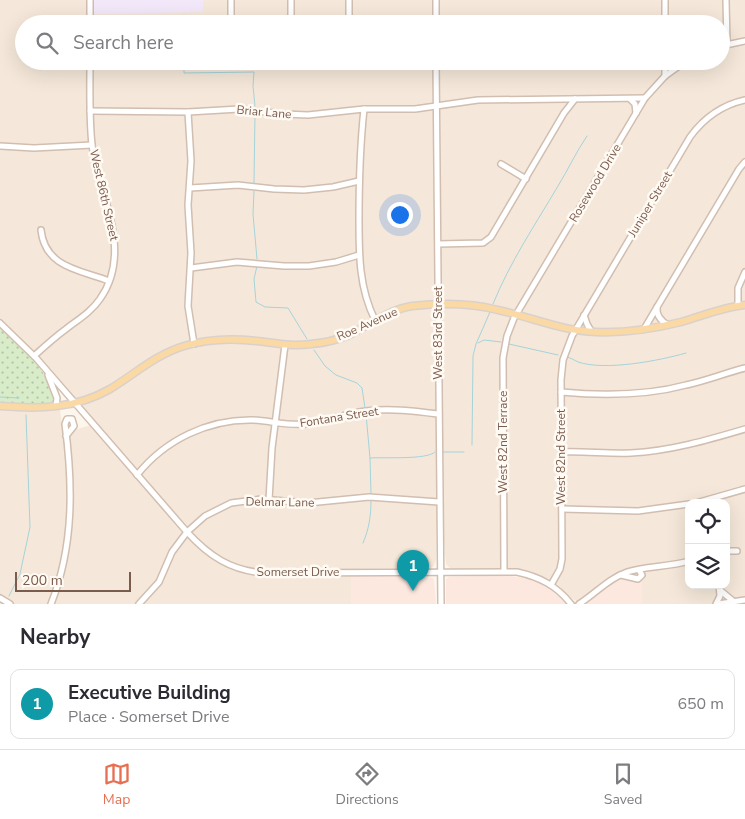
<!DOCTYPE html>
<html lang="en">
<head>
<meta charset="utf-8">
<style>
  :root { --surface:#fff; --page:#f2f2f3; --text:#2b2b33; --muted:#7c7c81; --line:#e1e1e2; --accent:#e76f51 }
  body { margin:0; font-family:"Nunito Sans",sans-serif; background:var(--page); color:var(--text) }
  .controls { position:absolute; right:15px; bottom:15px; display:grid; overflow:hidden; border-radius:10px; box-shadow:0 5px 20px #0002 }
  .controls button { width:45px; height:45px; display:grid; place-items:center; padding:0; border:0; border-bottom:1px solid var(--line); background:var(--surface); color:var(--text); font:25px sans-serif }
  .scale { position:absolute; left:15px; bottom:12px; width:116px; box-sizing:border-box; padding-left:5px; border:2px solid #7a5c4d; border-top:0; font-size:14px; line-height:18px; white-space:nowrap; color:#7a5c4d; -webkit-text-stroke:4px #fffaf3; paint-order:stroke }
  .you { position:absolute; left:399px; top:214px; width:18px; height:18px; margin:-12px; border:4px solid #fff; border-radius:50%; background:#1a73e8; box-shadow:0 0 0 8px #1a73e833 }
  .badge { display:grid; place-items:center; width:32px; height:32px; border-radius:50%; background:var(--accent); color:#fff; font-size:16px; font-weight:700 }
  .pin { position:absolute; translate:-50% -41px; filter:drop-shadow(0 1px 2px #0008) }
  .pin::after { content:''; position:absolute; top:26px; width:18px; height:15px; background:inherit; clip-path:polygon(0 0,100% 0,50% 100%) }
  .list { margin:0; padding:0; list-style:none }
  h2 { display:flex; justify-content:space-between; align-items:center; height:65px; margin:0; padding:0 20px; font-size:21px }
  h2 small { font-size:16px; font-weight:400; color:var(--muted) }
  .list li { display:grid; grid-template-columns:32px 1fr auto; gap:15px; align-items:center; box-sizing:border-box; height:70px; margin:0 10px 10px; padding:0 10px; border:1px solid var(--line); border-radius:10px }
  .list b { display:block; font-size:19px; white-space:nowrap }
  .list p { margin:0; font-size:16px; white-space:nowrap; color:var(--muted) }
  .list em { font-size:16px; font-style:normal; color:var(--muted) }
  .icon { flex:none; width:28px; height:28px; fill:none; stroke:currentColor; stroke-width:2; stroke-linecap:round; stroke-linejoin:round }
  .map { position:relative; flex:none; width:745px; height:604px; overflow:hidden }
  .search { position:absolute; background:var(--surface); box-shadow:0 5px 20px #0002; left:15px; right:15px; top:15px; height:55px; display:flex; align-items:center; gap:12px; box-sizing:border-box; padding:0 18px; border-radius:28px; color:var(--muted); font-size:19px }
  .sheet { height:145px; background:var(--surface) }
  nav { display:flex; justify-content:space-around; align-items:center; box-sizing:border-box; height:70px; border-top:1px solid var(--line); background:var(--surface); font-size:14px; color:var(--muted) }
  nav a { display:grid; justify-items:center; gap:2px }
  nav .on { color:var(--accent) }
  .map>svg:first-child { display:block }
  .residential { fill:#f5e8da; fill-rule:evenodd }
  .commercial { fill:#fde8e0 }
  .education { fill:#f3e8fa }
  .park { fill:url(#park-dots) }
  .lines { fill:none; stroke-linecap:round; stroke-linejoin:round }
  .stream { stroke:#a5d3da; stroke-width:1 }
  .minor-casing { stroke:#d1beb0; stroke-width:8 }
  .major-casing { stroke:#dad1cd; stroke-width:9 }
  .minor { stroke:#fff; stroke-width:5 }
  .major { stroke:#fbd9a5; stroke-width:6 }
  .labels { text-anchor:middle; stroke-width:5; stroke-linejoin:round; paint-order:stroke }
  .street-label { font-size:12px; fill:#7a5c4d; stroke:#fffaf3 }
</style>
</head>
<body>
<div class="map">
<svg width="745" height="604" viewBox="0 0 745 604">
  <defs>
    <pattern id="park-dots" width="8" height="8" patternUnits="userSpaceOnUse" patternTransform="scale(1.25)"><rect width="8" height="8" fill="#d8ecc9"/><path d="M2 2h.1M6 6h.1" fill="none" stroke="#b4c2a5" stroke-width="1.8" stroke-linecap="round"/></pattern>
  </defs>
  <rect width="100%" height="100%" fill="#fdf6ec"/>
  <g class="residential">
    <path d="M0,0H88L202,12L203,0H433V24H24V61H434L437,514L436,560L434,566L431,568L351,569V604H54L61,584L70,541L73,480L69,438L74,430L88,426L95,422L30,348L0,319Z"/>
    <path d="M438,0H745V604H642V581L645,572H649L648,566L632,568L617,573L577,601L574,600L558,585L546,578L523,569H451L446,564L442,519L438,61H721V24H438ZM689,503H726V585H689Z"/>
    <path d="M0,409L60,410L66,454L68,494L66,535L61,566L49,604H0Z"/>
  </g>
  <g class="commercial">
    <path d="M505,575L535,580L546,586L567,604H446V579L449,577Z"/>
    <path d="M351,576H412L434,578L436,604H351Z"/>
    <path d="M623,578L642,581V604H585L619,579Z"/>
  </g>
  <path class="education" d="M92,0H203V12L92,14Z"/>
  <path class="park" d="M0,323C14,338 61,383 53,404L0,406Z"/>
  <g class="lines">
    <g class="stream">
      <path d="M184,15L185,24"/>
      <path d="M184,61V73L254,72L253,86L255,106"/>
      <path d="M254,183L255,114"/>
      <path d="M254,191L253,214L257,259"/>
      <path d="M257,266L254,279L256,302L265,307L288,308L307,339"/>
      <path d="M493,304C510,262 535,225 558,186C568,170 576,152 587,136"/>
      <path d="M478,343L484,340L501,342"/>
      <path d="M509,344L558,355"/>
      <path d="M314,350L325,366L336,375L357,383L362,388L365,408"/>
      <path d="M567,357C571,358 574,360 578,362C605,371 658,361 686,353"/>
      <path d="M0,397L19,398"/>
      <path d="M366,414L370,458"/>
      <path d="M472,445L473,356L476,344L490,312"/>
      <path d="M443,452H464"/>
      <path d="M371,493L370,458C385,457 427,460 435,452"/>
      <path d="M363,543C369,529 371,516 371,500"/>
      <path d="M9,596L20,574L30,527L26,415"/>
    </g>
    <defs>
      <g id="minor">
        <path d="M291,0V24"/>
        <path d="M349,0V24"/>
        <path d="M436,0V24"/>
        <path d="M665,0V24"/>
        <path d="M726,0L727,44"/>
        <path d="M90,24V0"/>
        <path d="M231,24V0"/>
        <path d="M721,46L745,41"/>
        <path d="M436,61L441,604"/>
        <path d="M665,61V76"/>
        <path d="M630,99L635,104L636,113"/>
        <path d="M364,109C360,146 359,182 359,220C359,255 359,288 375,320"/>
        <path d="M90,111L188,112L239,109L284,114L308,115L364,109H415L478,100L645,98"/>
        <path d="M188,112L191,161L188,205L191,253L188,306L194,344"/>
        <path d="M0,146L34,148L92,145"/>
        <path d="M501,164L526,179"/>
        <path d="M190,188L238,185L274,189L304,190L333,187L359,181"/>
        <path d="M41,230C45,268 81,270 109,281"/>
        <path d="M438,244L483,243L491,237L564,113L575,99"/>
        <path d="M191,268L237,262L284,266H309L336,262L359,255"/>
        <path d="M738,306V288L745,272"/>
        <path d="M657,307C656,316 661,321 668,325"/>
        <path d="M584,315L587,324L591,331"/>
        <path d="M0,323L36,358L187,532C209,556 230,570 263,573L517,572C540,577 557,586 571,604"/>
        <path d="M644,329L739,169L745,162"/>
        <path d="M34,356C45,346 55,337 66,329C79,319 91,312 100,299C134,251 99,195 92,145C89,117 90,89 90,61"/>
        <path d="M48,375L57,398L56,406"/>
        <path d="M561,392C604,396 645,396 686,385C706,381 725,373 745,368"/>
        <path d="M561,452C585,451 608,454 631,453C670,451 708,440 745,429"/>
        <path d="M137,475C165,440 208,419 253,420C271,421 289,426 307,424C327,422 346,413 366,411C390,408 414,411 438,414"/>
        <path d="M269,500L272,448L285,345"/>
        <path d="M696,503L745,489"/>
        <path d="M562,509L638,511L689,504"/>
        <path d="M726,551H737"/>
        <path d="M504,571L503,358L507,336L514,318L645,98L665,76L686,61"/>
        <path d="M621,575L638,579L642,575L639,570"/>
        <path d="M551,585L560,569L562,559L561,380L563,360L572,336L690,137C704,118 722,105 745,100"/>
        <path d="M721,591L733,601"/>
        <path d="M0,598L10,604"/>
        <path d="M51,604C74,546 73,485 65,424L67,419H72L74,426L66,436"/>
        <path d="M139,604L159,582L172,552L187,532L205,516L231,503L261,499L308,503L369,497L439,502"/>
        <path d="M579,604C595,594 609,578 627,572C645,566 669,567 689,561"/>
        <path d="M716,604L720,596L719,585"/>
        <path d="M718,604L745,600"/>
      </g>
      <path id="major" d="M0,406C38,409 76,409 110,389C135,374 155,355 184,346C207,339 232,338 257,341C275,343 292,347 311,344C324,343 337,340 349,335C370,325 388,310 412,306C440,303 471,303 498,310C531,317 562,331 596,332C625,333 653,329 681,322C702,316 723,307 745,305"/>
    </defs>
    <use href="#minor" class="minor-casing"/>
    <use href="#major" class="major-casing"/>
    <use href="#minor" class="minor"/>
    <use href="#major" class="major"/>
  </g>
  <g class="labels">
    <g class="street-label">
      <text transform="translate(264 112) rotate(5)" y="4">Briar Lane</text>
      <text transform="translate(595 183) rotate(-59)" y="4">Rosewood Drive</text>
      <text transform="translate(104 195) rotate(77)" y="4">West 86th Street</text>
      <text transform="translate(650 204) rotate(-59)" y="4">Juniper Street</text>
      <text transform="translate(367 324) rotate(-24)" y="4">Roe Avenue</text>
      <text transform="translate(438 333) rotate(-90)" y="4">West 83rd Street</text>
      <text transform="translate(339 417) rotate(-9)" y="4">Fontana Street</text>
      <text transform="translate(503 442) rotate(-90)" y="4">West 82nd Terrace</text>
      <text transform="translate(561 457) rotate(-90)" y="4">West 82nd Street</text>
      <text transform="translate(280 502) rotate(1)" y="4">Delmar Lane</text>
      <text x="298" y="576">Somerset Drive</text>
    </g>
  </g>
</svg>
<div class="controls">
<button><svg class="icon" aria-label="locate" viewBox="0 0 24 24"><circle cx="12" cy="12" r="6"/><path d="M12 2v4M12 18v4M2 12h4M18 12h4"/></svg></button>
<button><svg class="icon" aria-label="layers" viewBox="0 0 24 24"><path d="M12 4l9 5-9 5-9-5zM3 14l9 5 9-5"/></svg></button>
</div>
<div class="scale">200 m</div>
<div class="you"></div>
<div class="pin badge" style="left:413px;top:591px;background:#0f9aa8">1</div>
<div class="search"><svg class="icon" aria-label="search" viewBox="0 0 24 24"><circle cx="10" cy="10" r="6"/><path d="M15 15l6 6"/></svg>Search here</div>
</div>
<section class="sheet">
<h2>Nearby<small></small></h2>
<ul class="list">
<li><span class="badge" style="background:#0f9aa8">1</span><div><b>Executive Building</b><p>Place · Somerset Drive</p></div><em>650 m</em></li>
</ul>
</section>
<nav>
<a class="on"><svg class="icon" aria-label="map" viewBox="0 0 24 24"><path d="M3 6l6-2 6 2 6-2v14l-6 2-6-2-6 2zM9 4v14M15 6v14"/></svg>Map</a>
<a><svg class="icon" aria-label="directions" viewBox="0 0 24 24"><path d="M12 3l9 9-9 9-9-9zM9 14v-3h6M13 9l2 2-2 2"/></svg>Directions</a>
<a><svg class="icon" aria-label="saved" viewBox="0 0 24 24"><path d="M7 4h10v16l-5-4-5 4z"/></svg>Saved</a>
</nav>
</body>
</html>
